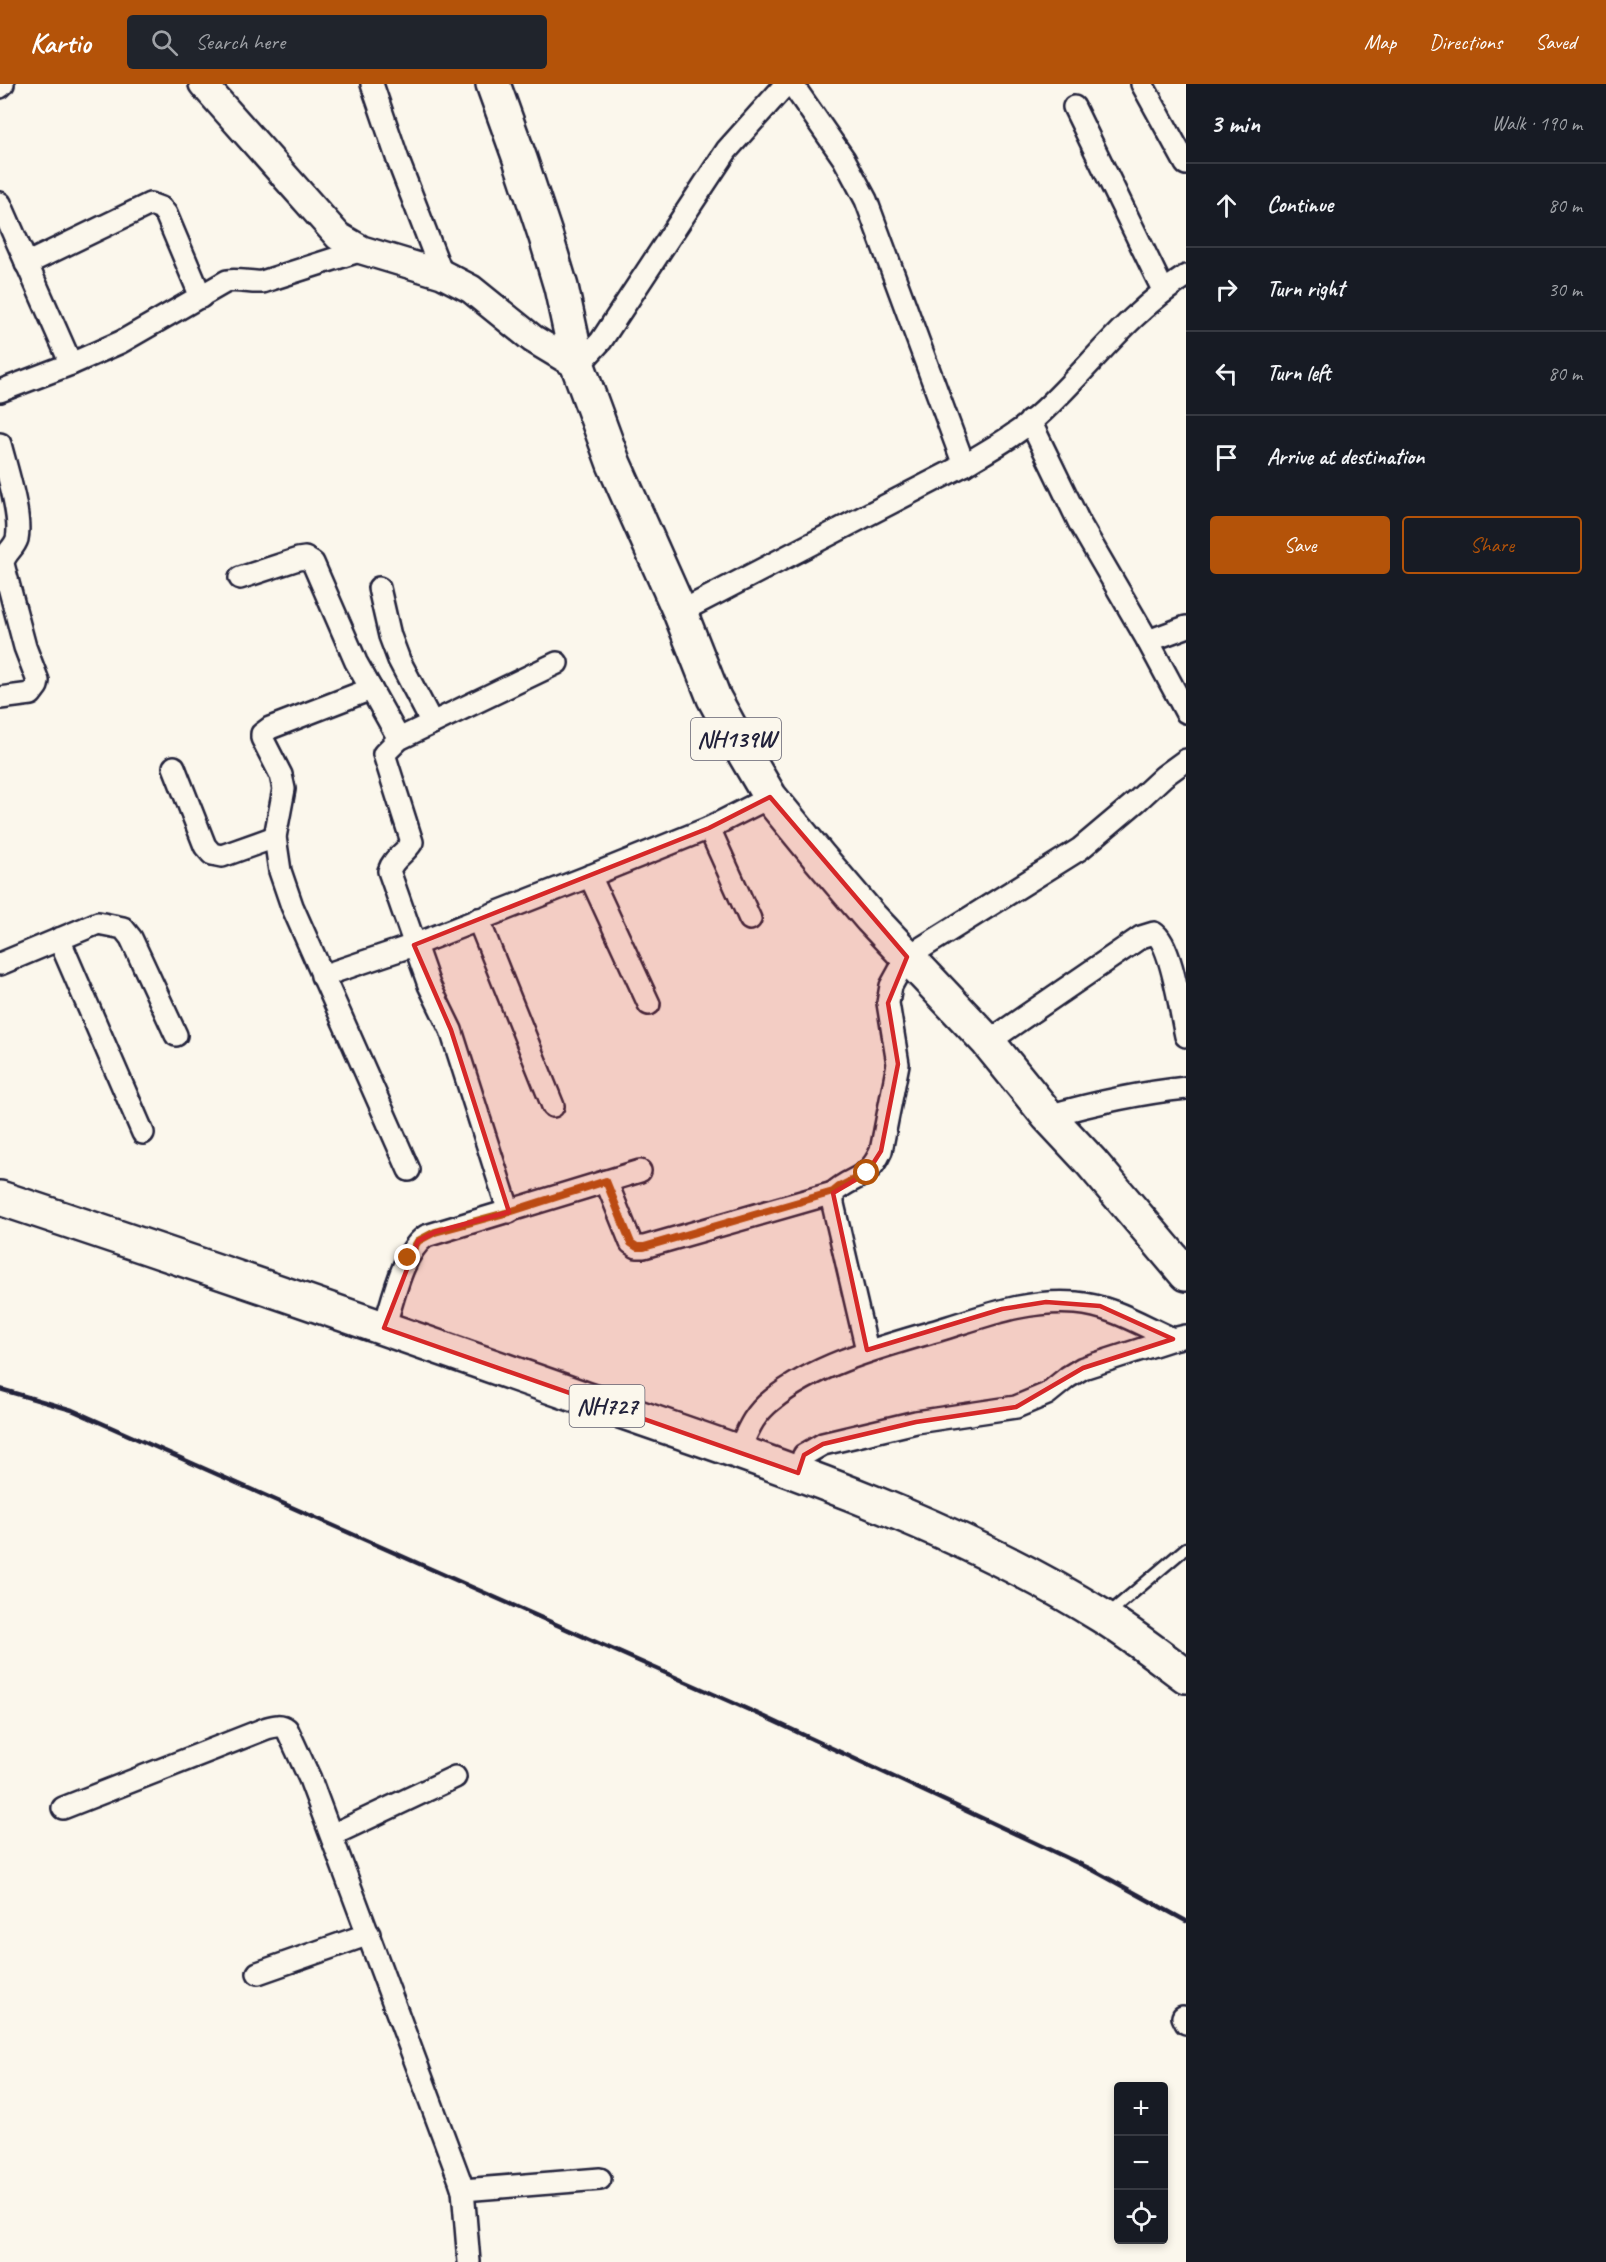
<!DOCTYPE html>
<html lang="en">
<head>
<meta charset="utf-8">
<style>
  :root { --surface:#171b24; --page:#20242c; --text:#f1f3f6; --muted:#9ea1a6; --line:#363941; --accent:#b45309 }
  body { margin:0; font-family:Caveat,sans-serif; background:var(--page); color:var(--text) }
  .controls { position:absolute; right:18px; bottom:18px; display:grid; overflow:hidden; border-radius:6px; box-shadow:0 3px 9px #0003 }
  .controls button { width:54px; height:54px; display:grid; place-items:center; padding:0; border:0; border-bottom:2px solid var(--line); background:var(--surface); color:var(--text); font:30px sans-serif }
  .stop { position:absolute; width:18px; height:18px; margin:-14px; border:4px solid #b45309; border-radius:50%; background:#fff }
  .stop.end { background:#b45309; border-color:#fff; box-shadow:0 2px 6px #0008 }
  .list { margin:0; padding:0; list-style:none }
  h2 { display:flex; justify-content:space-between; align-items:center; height:78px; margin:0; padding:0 24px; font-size:26px }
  h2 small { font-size:20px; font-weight:400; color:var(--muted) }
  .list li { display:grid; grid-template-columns:39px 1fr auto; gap:18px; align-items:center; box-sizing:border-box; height:84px; padding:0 24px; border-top:2px solid var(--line) }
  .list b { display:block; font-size:22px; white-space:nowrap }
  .list em { font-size:20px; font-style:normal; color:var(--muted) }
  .actions { display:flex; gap:12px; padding:18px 24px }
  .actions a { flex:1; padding:14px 0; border:2px solid var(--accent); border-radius:6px; text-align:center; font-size:21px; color:var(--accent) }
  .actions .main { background:var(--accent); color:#fff }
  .icon { flex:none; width:33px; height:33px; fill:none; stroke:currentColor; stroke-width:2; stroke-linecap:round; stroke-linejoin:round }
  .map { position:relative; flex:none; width:1186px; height:2178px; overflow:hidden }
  header { display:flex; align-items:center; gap:36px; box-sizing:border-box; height:84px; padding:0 30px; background:var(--accent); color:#fff }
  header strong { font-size:28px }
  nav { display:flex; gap:33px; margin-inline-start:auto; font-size:21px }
  .search { width:420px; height:54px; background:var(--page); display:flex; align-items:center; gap:15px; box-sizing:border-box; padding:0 21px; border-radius:6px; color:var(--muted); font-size:22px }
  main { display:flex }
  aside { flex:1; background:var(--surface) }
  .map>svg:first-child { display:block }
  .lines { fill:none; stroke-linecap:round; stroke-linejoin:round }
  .service-casing { stroke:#22223b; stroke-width:15 }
  .minor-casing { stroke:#22223b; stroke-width:26 }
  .tertiary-casing { stroke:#22223b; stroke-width:32 }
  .trunk-casing { stroke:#22223b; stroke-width:38 }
  .service { stroke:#fbf7ec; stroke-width:10 }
  .minor { stroke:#fbf7ec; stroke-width:21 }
  .tertiary { stroke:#fbf7ec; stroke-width:27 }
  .trunk { stroke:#fbf7ec; stroke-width:33 }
  .rail { stroke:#22223b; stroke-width:4.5 }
  .route { stroke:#b45309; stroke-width:8 }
  .marked { fill:#d62828; fill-opacity:0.2; stroke:#d62828; stroke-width:4.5; stroke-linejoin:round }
  .labels { text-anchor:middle; stroke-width:6; stroke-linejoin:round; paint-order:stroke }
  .shield { fill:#fbf7ec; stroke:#636270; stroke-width:1.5 }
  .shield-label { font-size:24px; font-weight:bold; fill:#22223b }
</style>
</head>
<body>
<header>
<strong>Kartio</strong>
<div class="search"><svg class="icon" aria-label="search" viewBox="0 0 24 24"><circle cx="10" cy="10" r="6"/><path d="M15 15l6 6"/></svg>Search here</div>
<nav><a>Map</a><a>Directions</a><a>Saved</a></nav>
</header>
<main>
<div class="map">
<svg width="1186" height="2178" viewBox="0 0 1186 2178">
  <rect width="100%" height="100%" fill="#fbf7ec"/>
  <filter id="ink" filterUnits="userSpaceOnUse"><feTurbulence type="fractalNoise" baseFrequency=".0167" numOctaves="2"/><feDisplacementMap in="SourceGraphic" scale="12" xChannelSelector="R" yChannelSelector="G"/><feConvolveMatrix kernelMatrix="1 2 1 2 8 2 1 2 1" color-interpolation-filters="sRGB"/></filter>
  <g filter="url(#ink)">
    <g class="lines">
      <defs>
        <path id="service" d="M1107,1531L1186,1464"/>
        <g id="minor">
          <path d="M372,0L399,79L442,190"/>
          <path d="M792,0L844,75L866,116L964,381"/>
          <path d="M1142,0L1186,80"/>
          <path d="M0,3L3,0"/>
          <path d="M1074,23L1163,206"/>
          <path d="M0,119L71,280"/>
          <path d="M26,180L150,120L161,124L166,130L201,213"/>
          <path d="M578,282L601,257L727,66L786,0"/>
          <path d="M0,307L71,280L121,258L227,197C239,195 250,199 262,198L362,166"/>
          <path d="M1030,337L1080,440L1148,557L1186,628"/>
          <path d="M0,360C6,384 22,432 17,455C14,465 4,469 3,480L25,563L38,597L37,602L31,610L0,614"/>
          <path d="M240,494L298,475L305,474L313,479L356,578L399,655"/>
          <path d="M379,504L390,552L399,576L432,639"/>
          <path d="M680,528L964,381C991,365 1020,349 1043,327C1093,280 1127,230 1186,192"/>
          <path d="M1148,557L1186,543"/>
          <path d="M371,605L270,644L262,650V654L281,691L284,705L275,753L280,787L292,822L409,1086"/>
          <path d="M174,683L205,762L212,770L222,772L275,753"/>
          <path d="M709,744L750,835"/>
          <path d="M590,792L649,920"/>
          <path d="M478,835L553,1022"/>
          <path d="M59,855L143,1049"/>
          <path d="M0,880L98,839L123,844L131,854L176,951"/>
          <path d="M322,892L414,861L590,792L709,744L770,713"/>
          <path d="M988,958L1141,853L1154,849C1172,860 1181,931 1186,952"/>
          <path d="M1048,1032C1094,1019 1139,1009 1186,1004"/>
          <path d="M606,1097L631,1159L637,1163H644L833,1109"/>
          <path d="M509,1128L451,946L429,901L389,787C393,774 405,770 412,758L384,670L399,655L557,579"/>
          <path d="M384,1244C393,1217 402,1168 426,1152L640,1087"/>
          <path d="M867,1266L833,1120V1109C854,1090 867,1098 881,1067L898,980L888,919L891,902L907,873L1080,765L1137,717L1164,692L1186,676"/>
          <path d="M738,1368C748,1346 753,1331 772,1316C817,1279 885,1262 939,1246C985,1232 1027,1215 1076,1219C1112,1222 1141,1241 1173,1255L1186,1252"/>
          <path d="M798,1389L804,1371L823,1360L916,1338L1016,1323L1047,1310L1068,1293L1083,1284L1173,1255"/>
          <path d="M63,1724L267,1644C274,1642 281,1640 287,1645L310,1695L459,2094L463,2106L469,2178"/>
          <path d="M332,1751L455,1693"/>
          <path d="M258,1889L369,1850"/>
          <path d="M1183,1933L1186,1939"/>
          <path d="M463,2106L600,2095"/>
        </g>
        <path id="tertiary" d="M203,0L338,152L362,166L442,190L471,205L533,255L578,282"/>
        <g id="trunk">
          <path d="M493,0L520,75L546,153L561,203L578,282L614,380L680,528L714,614L740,662L770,713L819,773L871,834L988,958L1048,1032L1091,1078L1186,1190"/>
          <path d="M0,1114C194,1178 387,1245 580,1313C758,1375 941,1432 1102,1532C1131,1550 1159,1572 1186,1592"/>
        </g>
      </defs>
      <use href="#service" class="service-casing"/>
      <use href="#minor" class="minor-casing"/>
      <use href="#tertiary" class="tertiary-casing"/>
      <use href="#trunk" class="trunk-casing"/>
      <use href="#service" class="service"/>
      <use href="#minor" class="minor"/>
      <use href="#tertiary" class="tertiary"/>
      <use href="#trunk" class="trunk"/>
      <path class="rail" d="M0,1305L72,1326L765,1633L1093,1786L1186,1837"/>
    </g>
  </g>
  <g class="lines" filter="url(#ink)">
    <path class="route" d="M408,1174L418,1157L435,1148L509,1128L606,1097L631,1159L637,1163H644L833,1108L839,1103L867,1089"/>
  </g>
  <path class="marked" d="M770,713L907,873L888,919L898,980L881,1067L867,1089L833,1109L867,1266L1002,1225L1046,1218L1100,1222L1173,1255L1083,1284L1016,1323L916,1338L823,1360L804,1371L798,1389L384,1244L418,1157L435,1148L509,1128L451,946L414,861L709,744Z"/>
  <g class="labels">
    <g class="shield">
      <rect x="691" y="634" width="90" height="42" rx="4.5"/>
      <rect x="569.5" y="1301" width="75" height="42" rx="4.5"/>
    </g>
    <g class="shield-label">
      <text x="736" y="663">NH139W</text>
      <text x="607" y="1330">NH727</text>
    </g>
  </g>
</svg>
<div class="controls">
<button>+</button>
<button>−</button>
<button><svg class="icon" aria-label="locate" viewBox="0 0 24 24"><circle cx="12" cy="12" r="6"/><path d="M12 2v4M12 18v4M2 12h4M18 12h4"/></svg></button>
</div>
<div class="stop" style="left:867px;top:1089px"></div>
<div class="stop end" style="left:408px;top:1174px"></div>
</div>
<aside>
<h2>3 min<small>Walk · 190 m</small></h2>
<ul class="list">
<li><svg class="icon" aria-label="ahead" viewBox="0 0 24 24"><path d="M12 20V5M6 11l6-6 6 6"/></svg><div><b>Continue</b></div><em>80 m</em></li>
<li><svg class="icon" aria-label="right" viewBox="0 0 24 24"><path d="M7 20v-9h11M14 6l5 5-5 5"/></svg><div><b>Turn right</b></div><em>30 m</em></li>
<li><svg class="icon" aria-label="left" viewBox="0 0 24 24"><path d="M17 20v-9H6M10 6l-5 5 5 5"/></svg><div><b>Turn left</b></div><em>80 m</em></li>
<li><svg class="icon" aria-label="arrive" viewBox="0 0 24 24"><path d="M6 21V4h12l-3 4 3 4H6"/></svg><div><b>Arrive at destination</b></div></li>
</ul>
<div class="actions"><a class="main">Save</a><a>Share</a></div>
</aside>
</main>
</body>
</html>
